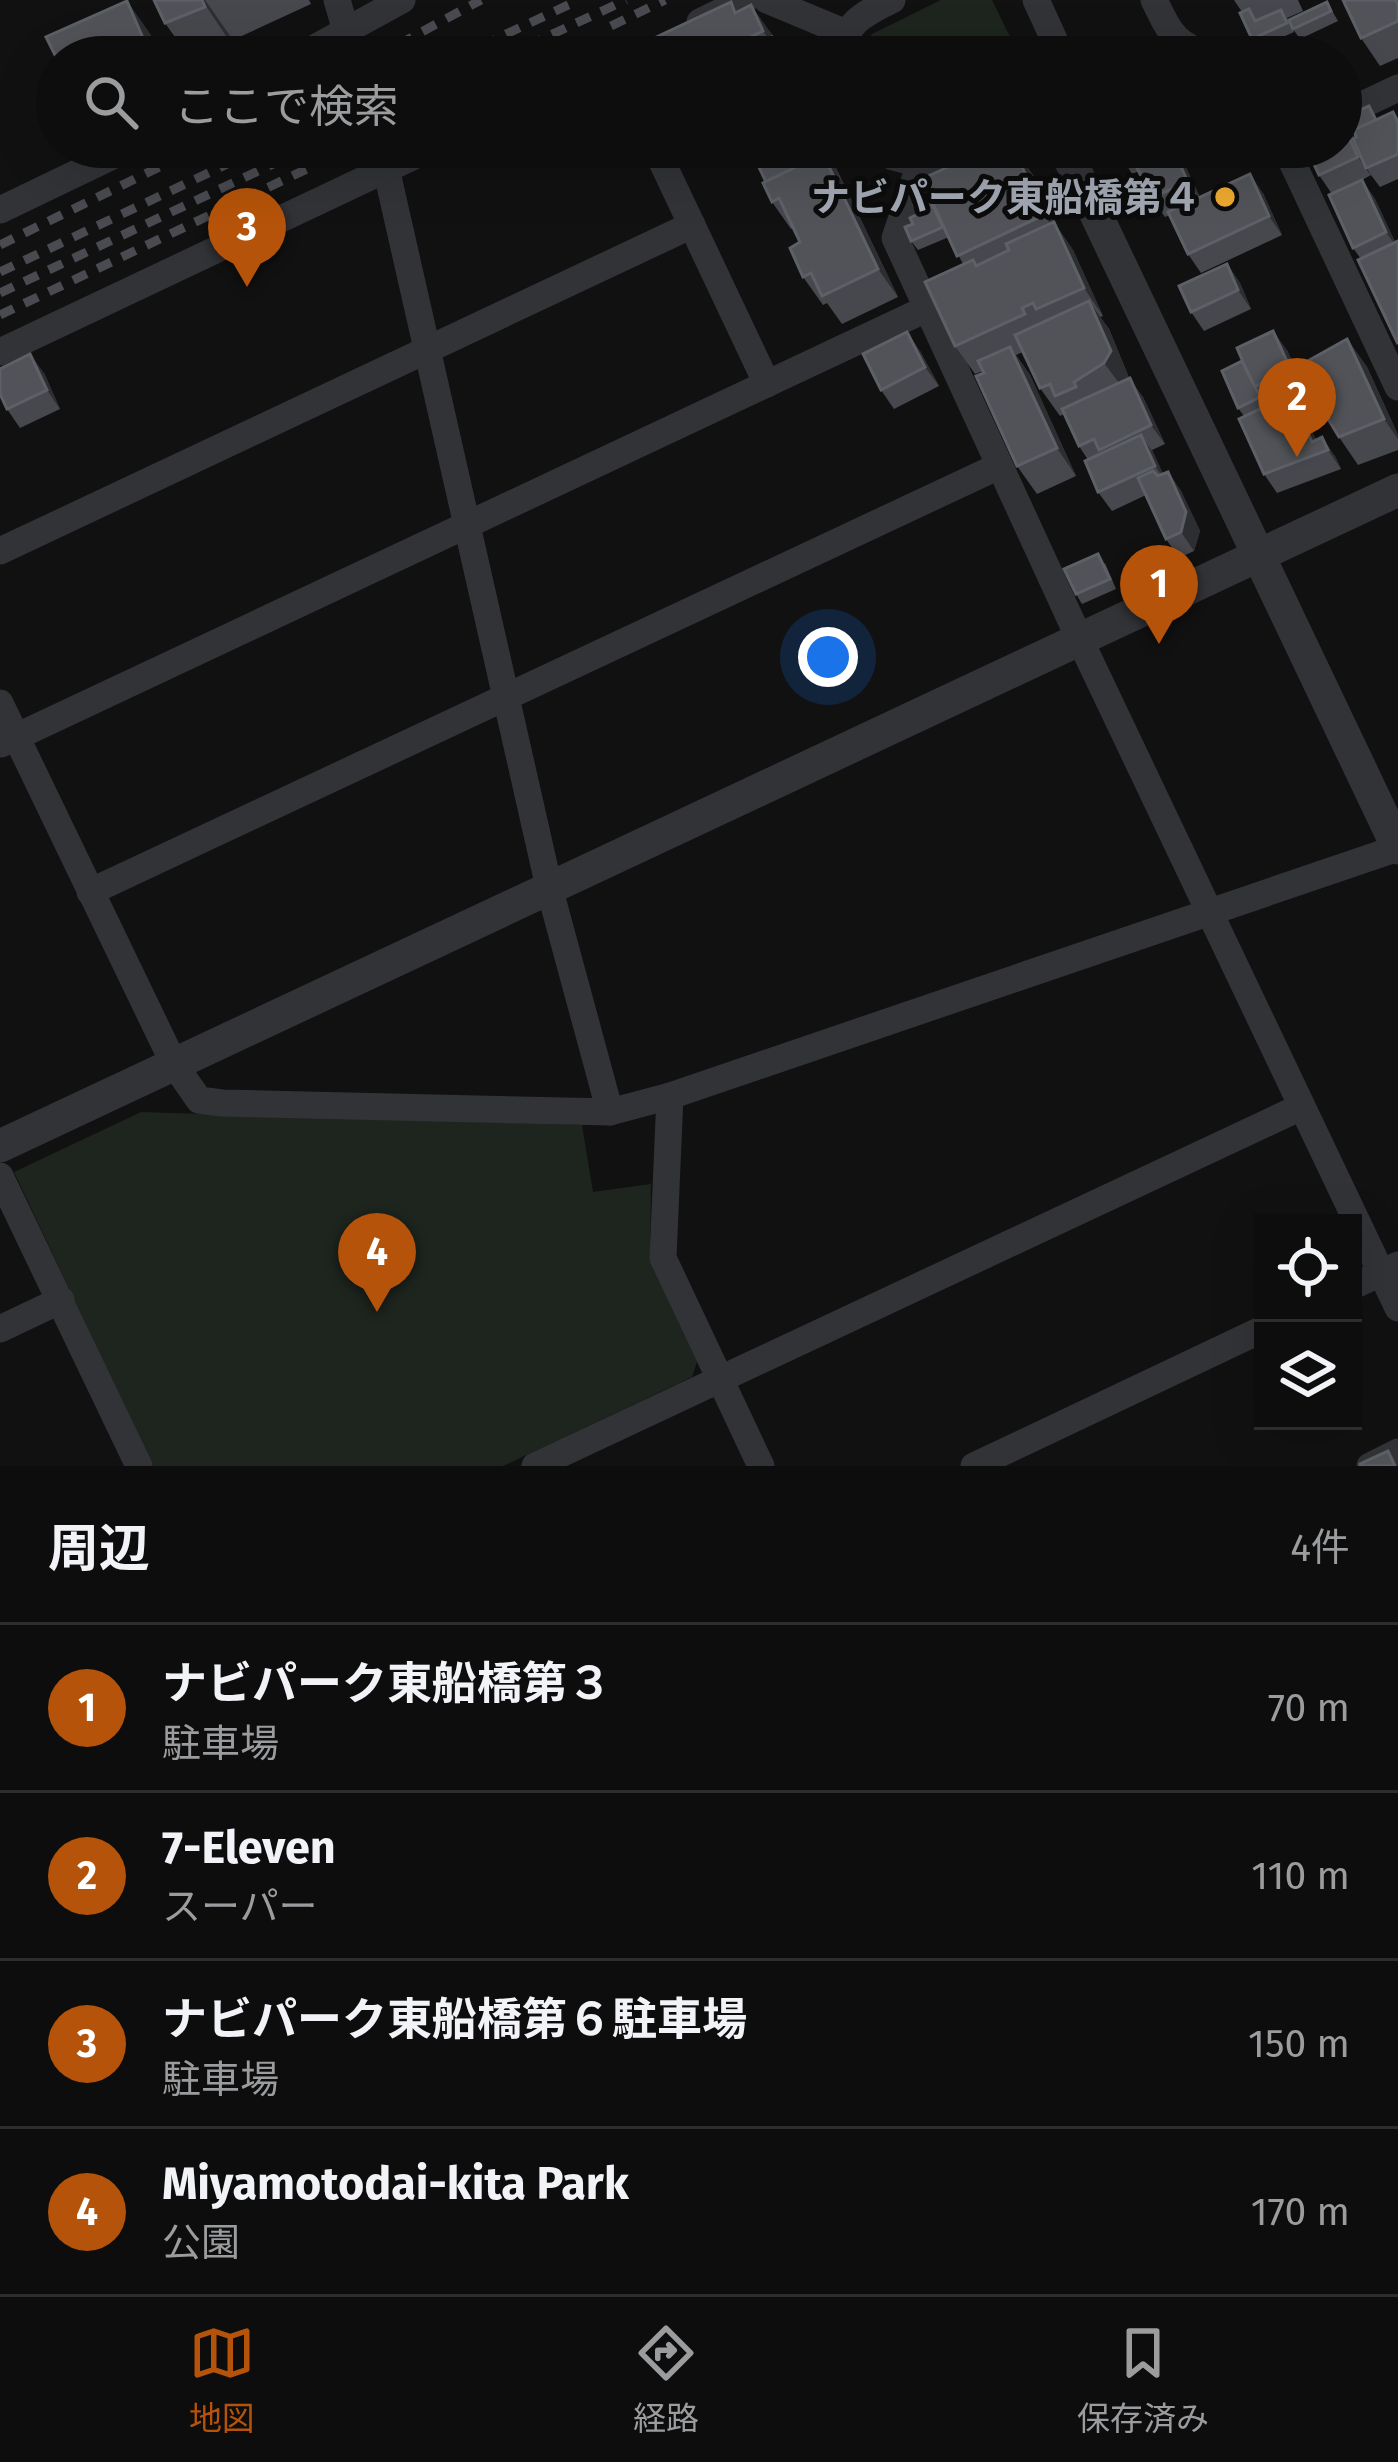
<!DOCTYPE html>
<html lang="ja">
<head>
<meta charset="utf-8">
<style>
  :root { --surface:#0d0d0e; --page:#161617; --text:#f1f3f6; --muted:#9a9c9e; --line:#2d2d2e; --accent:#b45309 }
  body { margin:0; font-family:"Fira Sans","Noto Sans JP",sans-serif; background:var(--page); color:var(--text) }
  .controls { position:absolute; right:36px; bottom:36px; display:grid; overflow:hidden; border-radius:0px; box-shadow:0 12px 48px #0002 }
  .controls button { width:108px; height:108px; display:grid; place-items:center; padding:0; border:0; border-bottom:3px solid var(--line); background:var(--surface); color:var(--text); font:60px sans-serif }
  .you { position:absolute; left:828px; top:657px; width:42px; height:42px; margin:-30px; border:9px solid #fff; border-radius:50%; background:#1a73e8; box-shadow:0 0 0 18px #1a73e833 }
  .badge { display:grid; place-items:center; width:78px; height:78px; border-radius:50%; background:var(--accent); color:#fff; font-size:39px; font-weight:700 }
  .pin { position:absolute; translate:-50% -99px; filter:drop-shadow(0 3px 6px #0008) }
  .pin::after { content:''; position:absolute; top:63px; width:42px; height:36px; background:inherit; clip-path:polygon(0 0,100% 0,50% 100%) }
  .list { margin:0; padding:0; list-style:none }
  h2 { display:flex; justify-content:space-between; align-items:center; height:156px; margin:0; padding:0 48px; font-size:51px }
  h2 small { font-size:39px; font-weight:400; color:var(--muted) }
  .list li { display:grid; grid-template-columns:78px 1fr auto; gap:36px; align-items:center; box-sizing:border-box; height:168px; padding:0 48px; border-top:3px solid var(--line) }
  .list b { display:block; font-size:45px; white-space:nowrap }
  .list p { margin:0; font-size:39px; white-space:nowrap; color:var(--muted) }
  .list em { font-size:39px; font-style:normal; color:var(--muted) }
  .icon { flex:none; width:66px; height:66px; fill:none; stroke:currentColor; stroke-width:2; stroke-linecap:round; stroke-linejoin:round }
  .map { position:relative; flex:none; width:1398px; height:1466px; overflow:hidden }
  .search { position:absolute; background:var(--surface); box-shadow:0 12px 48px #0002; left:36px; right:36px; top:36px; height:132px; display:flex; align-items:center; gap:30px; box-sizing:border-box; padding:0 42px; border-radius:66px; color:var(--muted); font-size:45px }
  .sheet { height:828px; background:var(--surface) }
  nav { display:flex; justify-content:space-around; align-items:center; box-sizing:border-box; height:168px; border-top:3px solid var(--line); background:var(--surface); font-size:33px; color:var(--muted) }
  nav a { display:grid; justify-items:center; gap:6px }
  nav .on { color:var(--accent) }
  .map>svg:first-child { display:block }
  .green { fill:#1d251e }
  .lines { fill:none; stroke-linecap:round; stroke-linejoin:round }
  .minor { stroke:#323337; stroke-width:27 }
  .tertiary { stroke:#323337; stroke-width:33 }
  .rail { stroke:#494b50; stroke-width:9; stroke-dasharray:15 12; stroke-linecap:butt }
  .wall { fill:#47484d }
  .shaded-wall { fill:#2d2e31 }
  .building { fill:#515358; stroke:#5d6066; stroke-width:3 }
  .poi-dot { fill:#eca92f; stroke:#0c0c0d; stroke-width:4.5 }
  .labels { text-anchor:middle; stroke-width:10; stroke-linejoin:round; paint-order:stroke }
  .poi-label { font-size:39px; font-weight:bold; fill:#a2a8b3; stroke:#0c0c0d; text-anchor:end }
</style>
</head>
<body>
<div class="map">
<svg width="1398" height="1466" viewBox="0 0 1398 1466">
  <rect width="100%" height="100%" fill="#111112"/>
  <g class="green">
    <path d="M941,0H992L1020,57H868L866,42L872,34Z"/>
    <path d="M141,1112L582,1125L593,1192L651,1184L650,1261L697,1362L692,1377L503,1466H153L14,1172Z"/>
  </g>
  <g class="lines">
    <g class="minor">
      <path d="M337,0L346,31"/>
      <path d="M767,0L846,33"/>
      <path d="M1036,0L1062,57"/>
      <path d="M1154,0C1171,35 1175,45 1213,57"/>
      <path d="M700,22L745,0"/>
      <path d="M298,57L402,0"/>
      <path d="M845,57C840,24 866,13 892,0"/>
      <path d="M1341,115L1398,88"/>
      <path d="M655,147L767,384"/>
      <path d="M886,147L893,157L920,164L959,147"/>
      <path d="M1285,147L1398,387"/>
      <path d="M920,164L895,238L1080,640L1398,1308"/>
      <path d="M386,168L549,887L610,1112"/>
      <path d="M0,210L131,147"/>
      <path d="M0,352L433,147"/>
      <path d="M0,551L692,225"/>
      <path d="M0,703L174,1064L199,1100L222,1103L610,1112L670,1096L1398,848"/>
      <path d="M1,744L926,309"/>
      <path d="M90,892L999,466"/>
      <path d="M670,1096L663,1258L761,1466"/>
      <path d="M0,1176L139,1466"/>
      <path d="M1353,1286L1398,1265"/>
      <path d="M0,1329L61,1300"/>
      <path d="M535,1466L1301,1107"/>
      <path d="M974,1466L1263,1329"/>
      <path d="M1370,1466L1398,1452"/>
    </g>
    <g class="tertiary">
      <path d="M1064,147L1398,848"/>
      <path d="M0,1146L1398,490"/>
    </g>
    <g class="rail">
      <path d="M611,26L665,0"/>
      <path d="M375,57L481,0"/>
      <path d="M457,57L579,0"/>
      <path d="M503,57L626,0"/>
      <path d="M0,245L200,147"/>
      <path d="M0,272L263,147"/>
      <path d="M0,293L309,147"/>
      <path d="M0,315L353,147"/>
    </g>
  </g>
  <g class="wall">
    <path d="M154,0H309L311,4L233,40L240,57H189L165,23Z"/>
    <path d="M1234,0H1298L1303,11L1287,18L1294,32L1258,48L1252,39L1242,12Z"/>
    <path d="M1398,0V58L1380,66L1361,38Z"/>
    <path d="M127,1L165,57H57Z"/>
    <path d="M1327,2L1338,21L1300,39L1293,29Z"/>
    <path d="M737,12L771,33L786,57H636Z"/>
    <path d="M1393,112L1398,118V179L1380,187L1371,175L1362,180L1375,199L1395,242L1361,259L1353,248L1332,194L1319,175L1341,118L1354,138L1377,119Z"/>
    <path d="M682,147H710L688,157Z"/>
    <path d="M748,147H826L898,297L842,324L827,303L823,305L803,277L800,242L794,228L791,229L772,202L766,182Z"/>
    <path d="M1013,147L1033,175L1055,224L1073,250L1103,316L1100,317L1109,329L1130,380L1143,397L1165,444L1152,450L1163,474L1168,472L1181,491L1200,531L1194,551L1179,558L1166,539L1146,495L1112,511L1098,492L1088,460L1079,446L1064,414L1060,416L1040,388L1023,352L1016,355L1030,375L1076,476L1037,494L1017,466L983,371L975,374L955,346L963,264L949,237L918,250L911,241L913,224L929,198Z"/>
    <path d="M1116,147H1173L1183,161L1200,197L1263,193L1282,235L1201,273L1188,254L1170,215L1165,217L1151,198L1139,171L1132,174Z"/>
    <path d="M1227,264L1240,283L1251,309L1204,331L1191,312Z"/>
    <path d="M1347,339L1367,367L1398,435V450L1358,465L1339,437L1317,390Z"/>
    <path d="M1287,350L1305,389L1291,395L1304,413L1316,440L1335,456L1341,469L1277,493L1264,474L1244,416L1238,408Z"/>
    <path d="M920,351L939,386L894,409L881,390Z"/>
    <path d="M44,373L60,409L20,428L7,409Z"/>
    <path d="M1105,563L1116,589L1082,604L1076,594Z"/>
  </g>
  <g class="shaded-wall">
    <path d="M202,0H205L233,40L240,57Z"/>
    <path d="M127,1L163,52L165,57H154L146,45Z"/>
    <path d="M751,5L771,33L786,57H781L763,31Z"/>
    <path d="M1341,118L1351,133L1371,176L1358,157Z"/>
    <path d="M821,147H826L840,177L826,158Z"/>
    <path d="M1013,147L1033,175L1055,224L1073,250L1103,316L1084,288L1062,240L1044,215Z"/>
    <path d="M1172,147L1183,161L1201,200L1188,182Z"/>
    <path d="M823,154L843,182L898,297L878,269Z"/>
    <path d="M1250,174L1263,193L1282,235L1269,216Z"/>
    <path d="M1362,180L1375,199L1398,249L1386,232Z"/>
    <path d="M1227,264L1240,283L1251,309L1238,290Z"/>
    <path d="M1089,301L1109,329L1130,380L1143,397L1165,444L1104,363Z"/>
    <path d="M1273,331L1287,350L1305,389L1291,370Z"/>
    <path d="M907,332L920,351L939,386L925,367Z"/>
    <path d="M1347,339L1367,367L1398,435V439L1384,419Z"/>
    <path d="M1010,347L1030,375L1076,476L1057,448Z"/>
    <path d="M30,354L44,373L60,409L47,390Z"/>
    <path d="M1291,394L1304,413L1322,452L1312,442Z"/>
    <path d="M1141,435L1154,454L1168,485L1155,466Z"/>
    <path d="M1322,437L1335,456L1341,469L1328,450Z"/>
    <path d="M1168,472L1181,491L1200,531L1194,551L1181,532Z"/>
  </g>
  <g class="building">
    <path d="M154,0H202L205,7L165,23Z"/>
    <path d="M1343,0H1396L1398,5V21L1361,38Z"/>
    <path d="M127,1L146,45L121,57H57V59L46,37Z"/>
    <path d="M731,2L735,13L751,5L763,31L707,57H636L633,48Z"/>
    <path d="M1327,2L1331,11L1293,29L1289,20Z"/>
    <path d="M1249,9L1255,21L1281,10L1287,23L1252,39L1240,13Z"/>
    <path d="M772,37L781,57H726Z"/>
    <path d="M1369,106L1376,120L1354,130L1347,116Z"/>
    <path d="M1393,112L1398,122V154L1366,168L1353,139L1356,137L1354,130Z"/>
    <path d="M1341,120L1358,157L1319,175L1306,147H1341Z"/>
    <path d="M748,147H764L751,153Z"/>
    <path d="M775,147H821L826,158L823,154L766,182L754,157Z"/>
    <path d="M992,147H1013L1044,215L957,256L922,179Z"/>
    <path d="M1116,147H1135L1119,155Z"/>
    <path d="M1160,147H1172L1188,182L1151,198L1133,159Z"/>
    <path d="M823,154L878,269L822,296L811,273L803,277L790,248L800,242L779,198L772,202L763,183Z"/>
    <path d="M1250,174L1269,216L1188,254L1168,212Z"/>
    <path d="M1362,180L1386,232L1353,248L1329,195Z"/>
    <path d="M929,198L943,227L911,241L905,227L913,224L910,218L918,214L914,205Z"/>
    <path d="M1054,222L1084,288L1036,309L1033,303L1022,308L1025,314L955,346L925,282L973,260L976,266L1009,250L1006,244Z"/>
    <path d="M1398,241V344L1358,260Z"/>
    <path d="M1227,264L1238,290L1191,312L1179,286Z"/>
    <path d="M1089,301L1111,351L1104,363L1074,382L1076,387L1055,396L1050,384L1040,388L1015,335Z"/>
    <path d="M1273,331L1291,370L1254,387L1237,348Z"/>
    <path d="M907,332L925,367L881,390L863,354Z"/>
    <path d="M1347,339L1384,419L1339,437L1312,393L1317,390L1304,363Z"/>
    <path d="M1010,347L1057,448L1017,466L976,376L984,373L978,361Z"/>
    <path d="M30,354L47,390L7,409L0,394V369Z"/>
    <path d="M1242,361L1260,397L1238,408L1222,371Z"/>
    <path d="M1130,378L1151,425L1099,450L1094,439L1079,446L1062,409Z"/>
    <path d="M1291,394L1312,442L1322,437L1328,450L1264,474L1239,419Z"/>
    <path d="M1141,435L1155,466L1098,492L1085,461Z"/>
    <path d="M1153,471L1158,476L1168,472L1186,512L1181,532L1166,539L1138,478Z"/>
    <path d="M1098,554L1110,579L1076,594L1064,569Z"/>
    <path d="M1388,1451L1395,1466H1360V1464Z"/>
  </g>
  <circle class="poi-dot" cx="1225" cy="197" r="12"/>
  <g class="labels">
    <g class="poi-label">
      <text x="1201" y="211">ナビパーク東船橋第４</text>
    </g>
  </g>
</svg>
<div class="controls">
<button><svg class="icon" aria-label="locate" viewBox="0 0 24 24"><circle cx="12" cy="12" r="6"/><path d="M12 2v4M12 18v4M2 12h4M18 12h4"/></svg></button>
<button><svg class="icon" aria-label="layers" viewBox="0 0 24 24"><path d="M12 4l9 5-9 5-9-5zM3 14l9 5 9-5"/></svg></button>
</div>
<div class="you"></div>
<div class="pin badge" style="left:1159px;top:644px">1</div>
<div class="pin badge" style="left:1297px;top:457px">2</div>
<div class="pin badge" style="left:247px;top:287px">3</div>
<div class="pin badge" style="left:377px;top:1312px">4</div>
<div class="search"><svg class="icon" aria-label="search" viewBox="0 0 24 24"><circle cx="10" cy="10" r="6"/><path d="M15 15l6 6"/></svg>ここで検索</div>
</div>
<section class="sheet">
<h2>周辺<small>4件</small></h2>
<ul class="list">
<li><span class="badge">1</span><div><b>ナビパーク東船橋第３</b><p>駐車場</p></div><em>70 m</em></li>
<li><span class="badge">2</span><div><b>7-Eleven</b><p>スーパー</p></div><em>110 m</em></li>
<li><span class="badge">3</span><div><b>ナビパーク東船橋第６駐車場</b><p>駐車場</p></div><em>150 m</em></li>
<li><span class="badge">4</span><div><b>Miyamotodai-kita Park</b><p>公園</p></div><em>170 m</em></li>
</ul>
</section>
<nav>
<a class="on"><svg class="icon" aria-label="map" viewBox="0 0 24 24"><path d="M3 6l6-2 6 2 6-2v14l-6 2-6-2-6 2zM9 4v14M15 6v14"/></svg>地図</a>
<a><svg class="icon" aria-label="directions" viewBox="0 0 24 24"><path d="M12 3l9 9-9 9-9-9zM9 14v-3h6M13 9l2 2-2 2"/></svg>経路</a>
<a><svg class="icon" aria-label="saved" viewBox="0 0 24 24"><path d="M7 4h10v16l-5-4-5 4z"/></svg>保存済み</a>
</nav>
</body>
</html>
